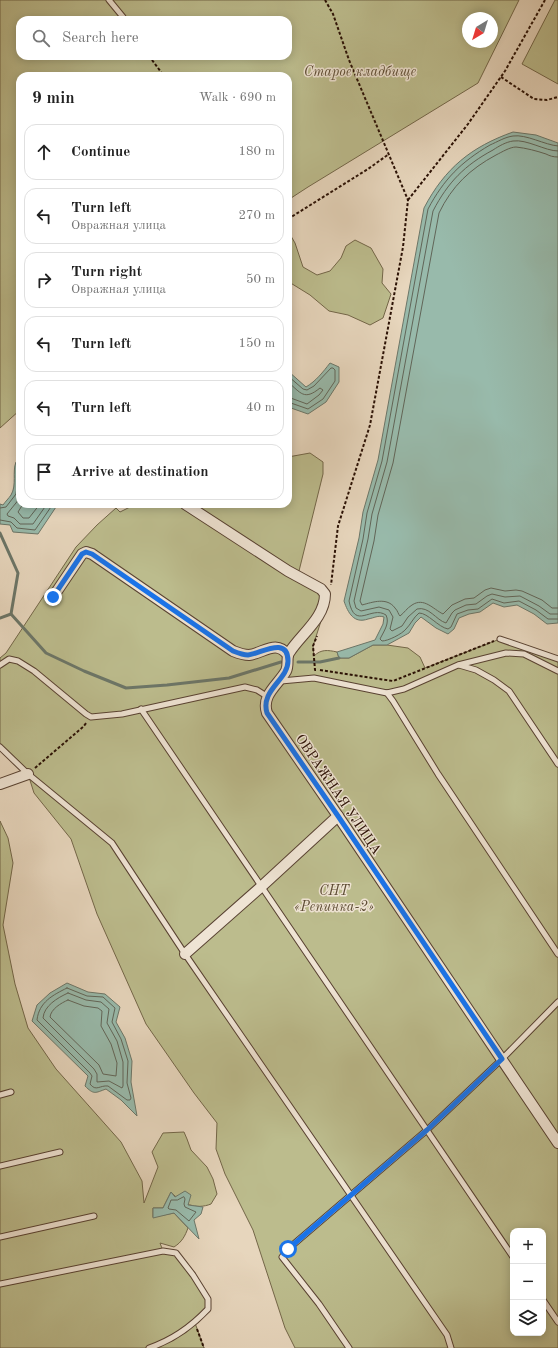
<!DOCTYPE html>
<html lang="en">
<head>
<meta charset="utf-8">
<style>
  :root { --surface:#fff; --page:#f6f6f6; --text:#222; --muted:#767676; --line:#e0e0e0 }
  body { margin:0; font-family:"Old Standard TT",serif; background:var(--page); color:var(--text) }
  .controls { position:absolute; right:12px; bottom:12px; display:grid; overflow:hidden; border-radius:8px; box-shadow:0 2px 10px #0003 }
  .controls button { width:36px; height:36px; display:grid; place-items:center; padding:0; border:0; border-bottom:1px solid var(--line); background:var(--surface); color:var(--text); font:20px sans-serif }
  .compass { position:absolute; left:462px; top:12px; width:36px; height:36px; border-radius:50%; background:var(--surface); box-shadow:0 2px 10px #0003; rotate:218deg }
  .stop { position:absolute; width:12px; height:12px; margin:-9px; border:3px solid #1a73e8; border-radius:50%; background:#fff }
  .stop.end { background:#1a73e8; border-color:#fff; box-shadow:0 1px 4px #0008 }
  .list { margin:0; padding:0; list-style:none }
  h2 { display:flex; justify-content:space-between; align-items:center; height:52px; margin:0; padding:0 16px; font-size:17px }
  h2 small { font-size:13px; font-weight:400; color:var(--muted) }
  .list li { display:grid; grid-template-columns:26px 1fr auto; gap:12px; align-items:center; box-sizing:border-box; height:56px; margin:0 8px 8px; padding:0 8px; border:1px solid var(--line); border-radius:12px }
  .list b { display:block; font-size:15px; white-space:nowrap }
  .list p { margin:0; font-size:13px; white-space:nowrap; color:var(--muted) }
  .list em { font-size:13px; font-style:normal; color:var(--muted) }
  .icon { flex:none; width:22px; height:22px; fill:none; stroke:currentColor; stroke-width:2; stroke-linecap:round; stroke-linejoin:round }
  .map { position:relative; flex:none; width:558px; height:1348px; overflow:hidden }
  .search { position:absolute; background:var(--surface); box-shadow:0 2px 10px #0003; left:16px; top:16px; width:276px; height:44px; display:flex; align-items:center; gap:10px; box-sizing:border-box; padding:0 14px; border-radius:12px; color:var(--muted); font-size:15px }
  .panel { position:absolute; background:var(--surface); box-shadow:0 2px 10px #0003; left:16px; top:72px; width:276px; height:436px; border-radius:12px }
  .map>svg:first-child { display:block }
  .green { fill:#bcbc8d; stroke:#736648; fill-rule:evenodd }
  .water { fill:#98baab; stroke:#6c7668 }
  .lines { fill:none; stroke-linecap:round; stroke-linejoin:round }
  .shore { stroke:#616558; stroke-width:1 }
  .stream { stroke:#6c7668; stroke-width:3 }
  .lane-casing { stroke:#594232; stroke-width:7 }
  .street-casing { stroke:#594232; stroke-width:12 }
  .path { stroke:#2a1004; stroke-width:2; stroke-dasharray:3 2; stroke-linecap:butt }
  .lane { stroke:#efe4d4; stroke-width:5 }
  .street { stroke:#efe4d4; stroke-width:10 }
  .route { stroke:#1a73e8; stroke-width:5 }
  .labels { text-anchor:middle; stroke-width:3; stroke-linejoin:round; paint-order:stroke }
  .park-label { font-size:14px; font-style:italic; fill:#5d4c34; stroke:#efe4d4 }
  .street-label { font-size:14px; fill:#2a1004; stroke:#efe4d4 }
</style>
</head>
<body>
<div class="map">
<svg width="558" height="1348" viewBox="0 0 558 1348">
  <rect width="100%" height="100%" fill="#e7d6bd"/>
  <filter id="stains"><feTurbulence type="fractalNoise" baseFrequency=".005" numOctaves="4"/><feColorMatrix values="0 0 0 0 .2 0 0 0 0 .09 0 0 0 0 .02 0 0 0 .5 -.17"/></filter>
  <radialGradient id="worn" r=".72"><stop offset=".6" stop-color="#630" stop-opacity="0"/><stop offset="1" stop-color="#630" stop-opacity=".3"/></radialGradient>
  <g class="green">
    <path d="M0,0H519L478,83L308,187L288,200V76H20V410L0,428ZM468,18H492V42H468ZM20,20H288V56H20Z"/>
    <path d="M555,0H558V84L522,64Z"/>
    <path d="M288,231L295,243L303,267L317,275L330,271L341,258L346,246L355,240L371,248L383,269L382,283L391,294L383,318L370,325L348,315L329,311L310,295L289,282L288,280Z"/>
    <path d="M310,453L323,462V474L298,575L330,593L313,646L314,656C321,649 328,650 337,652L339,658H349L373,645H387L408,648L420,657L425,668L500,639L558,659V1348H295L285,1328L253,1230L225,1174L216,1149L217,1123L194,1093L146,1024L97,914L71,839L34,793L28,774L0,749V658L6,653L76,547L97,525L116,508L120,512L136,504H288V457ZM513,1231H543V1333H513Z"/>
    <path d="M0,821L8,838L13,863L3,925L15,984L28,1028L56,1069L121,1142L142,1181L144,1203L158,1167L152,1152L163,1133L184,1132L187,1139L191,1150L207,1167L213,1179L217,1194L211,1204C196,1210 182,1204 171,1192L163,1208H153V1217L174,1213L188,1228C185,1236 182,1242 174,1247L160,1243L163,1251L176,1253L208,1299V1309L195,1323L204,1348H0Z"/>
  </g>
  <g class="water">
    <path d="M513,132L536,135L558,143V623L547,624L534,614L517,605L504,607L493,603L480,612L469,614L459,618L454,629L448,634L436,628L421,617L415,623L409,633L387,645H373L349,658H339L337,652L375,640L383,624L384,617C378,615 374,618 368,619C354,624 348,613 344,601L359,538L363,512L378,460L424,208C445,168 471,147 513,132Z"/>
    <path d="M330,363L339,367V382L326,402L308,414L291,408L288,405V371L306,387C316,381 323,372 330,363Z"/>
    <path d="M16,462L20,463V504H58L38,534L13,532L10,525L0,524V504L3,505C5,502 9,498 11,495C17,485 12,472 16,462Z"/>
    <path d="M67,983L88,992L105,994L120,1007L116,1022L125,1038L132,1061L131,1082L137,1116L121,1100L106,1089C95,1093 94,1095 85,1086L88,1076L32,1021L37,1005L50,993Z"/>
    <path d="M185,1191L191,1195L188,1205L203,1207L201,1214L194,1220L199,1239L174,1213L153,1218V1208H163L171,1192L175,1197Z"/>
  </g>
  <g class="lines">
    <g class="shore">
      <path d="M558,146C545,145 526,134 513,136C505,137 497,142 490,145C461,162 444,179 428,209L382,461L367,513L363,539L349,601C355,631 371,605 386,615C390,623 384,631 380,639L382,641C388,641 402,634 406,629C411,624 413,618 419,613C428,613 438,627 448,629L451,627L457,614L468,610L478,609L492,599L504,603L519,601L536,610L548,619H558"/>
      <path d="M558,151C545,151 527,139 513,141C506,142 499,146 493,150C465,165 448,182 433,211L387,462L372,514L368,539L354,601L356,608L361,611L379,607L389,610L393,617L390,629L392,631L402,626L408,617L417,609C429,606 436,620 446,623L452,613L455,610L466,605L476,604L487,596L492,594L505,597L520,596L539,606L550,614H558"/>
      <path d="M558,157C553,157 550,156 546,154C537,151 526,148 516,147C510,147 502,152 496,155C470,169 452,186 439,213L393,463L378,515L374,541L360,601L362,605C373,602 387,597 395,608C398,611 398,614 400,616C404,613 407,608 412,605C424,597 433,609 443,614L452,605L465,599L474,598L485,590L491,588L505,591L516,590L522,591L542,600L552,608H558"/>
      <path d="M288,376L303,389L307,390L314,386L331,368H333L335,370V381L323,399L308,409L288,402"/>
      <path d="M288,382C301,393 304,401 320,388L323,390L319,395L307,404L288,397"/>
      <path d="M20,498L7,514L8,516L14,518L20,524H33L47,504"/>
      <path d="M23,504L18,512L23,518H29L40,504"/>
      <path d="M0,508L6,507L16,494L18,480V468L20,467"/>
      <path d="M0,520L11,522L17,528L35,530L53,504"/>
      <path d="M67,988L87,996L103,997L115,1008L112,1022L121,1039L128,1061L127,1083L131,1098L130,1100H127L108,1086C100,1085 96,1092 90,1084L92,1076L90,1073L37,1020C39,1002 53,995 67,988Z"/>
      <path d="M68,993L86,1000L101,1002L109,1009L107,1023L117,1041L123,1062V1086L122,1088L109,1081L97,1082V1074L94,1069L43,1018C44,1006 57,998 68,993Z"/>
      <path d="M68,1000L84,1006L98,1008L102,1011L101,1026L111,1044L117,1063L116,1076L103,1074L99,1065L50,1017C51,1009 61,1003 68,1000Z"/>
      <path d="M184,1197L185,1199L184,1204L185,1207L196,1212L189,1221L176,1210L169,1209L168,1208L171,1200H177Z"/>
    </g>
    <g class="stream">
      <path d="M0,533L18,573L11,614L0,618"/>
      <path d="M11,614L46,653L84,671L126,688L167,685L229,678L281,662"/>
      <path d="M298,662H320L339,658"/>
    </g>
    <defs>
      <g id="lane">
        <path d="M109,0L123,17"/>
        <path d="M500,639L558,659"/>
        <path d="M0,665L9,659L18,661L34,671L86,714L91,717L122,714L245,687L257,690L268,697"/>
        <path d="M459,665L476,670L494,680L509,691L558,764"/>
        <path d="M281,681L314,678L387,693L404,689L458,665L506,653L524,654L558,671"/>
        <path d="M387,693L393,701L438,774L558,954"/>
        <path d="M141,709L513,1257"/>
        <path d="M0,747L28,774L112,843L185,954L447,1335L451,1348"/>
        <path d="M0,1095L11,1092"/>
        <path d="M0,1166L60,1152"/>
        <path d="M0,1237L94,1216"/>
        <path d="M0,1284L163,1251L176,1253L193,1275L208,1299V1309C191,1327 173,1340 149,1348"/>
        <path d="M543,1300L558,1322"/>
        <path d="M349,1348L319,1304L282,1257L288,1249L427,1130L502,1059L558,1002"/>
      </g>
      <g id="street">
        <path d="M185,504L288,571L321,589L325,594C325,618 301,634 289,653C286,658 289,665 286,671C278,685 261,695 267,713L338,816L558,1143"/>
        <path d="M53,597L82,554L86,552L92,554L233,651C238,653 243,655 249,655C264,653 276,639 288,655"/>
        <path d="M0,784L28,774"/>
        <path d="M185,954L262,886L338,816"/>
      </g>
    </defs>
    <use href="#lane" class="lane-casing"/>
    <use href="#street" class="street-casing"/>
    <g class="path">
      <path d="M325,0L333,14L349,60L408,200L403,247L370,425L338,526L331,585"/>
      <path d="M149,56L164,76"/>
      <path d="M501,77L534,99L547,100L558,97"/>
      <path d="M408,200L468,124L505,71L545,0"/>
      <path d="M288,219L368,169L389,154"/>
      <path d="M316,670H315L313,646L317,636"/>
      <path d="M320,670L393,681L494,641"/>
      <path d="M35,768L83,727L87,722"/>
      <path d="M197,1329L204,1348"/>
    </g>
    <use href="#lane" class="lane"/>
    <use href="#street" class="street"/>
  </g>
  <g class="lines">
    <path class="route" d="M53,597L82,554L86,552L92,554L233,651C238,653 243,655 248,655C260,654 288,635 288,661C288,680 260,690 267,713L338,816L502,1059L427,1130L288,1249"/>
  </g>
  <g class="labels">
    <g class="park-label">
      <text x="360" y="76">Старое кладбище</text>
      <text x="334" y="895">СНТ<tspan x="334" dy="16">«Репинка-2»</tspan></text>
    </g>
    <g class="street-label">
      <text transform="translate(339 794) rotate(56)" y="5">ОВРАЖНАЯ УЛИЦА</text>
    </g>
  </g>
  <rect width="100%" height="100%" filter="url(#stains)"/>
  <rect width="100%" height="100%" fill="url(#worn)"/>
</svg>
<div class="controls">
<button>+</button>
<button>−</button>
<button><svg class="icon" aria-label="layers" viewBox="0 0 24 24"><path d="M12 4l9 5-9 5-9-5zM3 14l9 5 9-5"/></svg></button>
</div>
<svg class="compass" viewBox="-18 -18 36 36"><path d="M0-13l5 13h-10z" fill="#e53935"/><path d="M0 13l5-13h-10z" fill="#767676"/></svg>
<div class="stop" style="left:288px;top:1249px"></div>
<div class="stop end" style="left:53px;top:597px"></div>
<div class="search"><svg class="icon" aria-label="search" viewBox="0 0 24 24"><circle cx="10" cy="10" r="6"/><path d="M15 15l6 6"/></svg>Search here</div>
<section class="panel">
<h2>9 min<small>Walk · 690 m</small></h2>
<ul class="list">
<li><svg class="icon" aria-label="ahead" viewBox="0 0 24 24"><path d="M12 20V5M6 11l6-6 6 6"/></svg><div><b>Continue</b></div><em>180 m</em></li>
<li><svg class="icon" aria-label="left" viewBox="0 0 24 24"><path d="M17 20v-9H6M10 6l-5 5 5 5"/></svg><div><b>Turn left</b><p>Овражная улица</p></div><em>270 m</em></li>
<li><svg class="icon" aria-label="right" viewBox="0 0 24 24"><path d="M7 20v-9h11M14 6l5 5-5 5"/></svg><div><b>Turn right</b><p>Овражная улица</p></div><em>50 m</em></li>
<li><svg class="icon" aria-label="left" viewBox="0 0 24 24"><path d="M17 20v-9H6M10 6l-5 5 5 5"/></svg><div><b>Turn left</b></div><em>150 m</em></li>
<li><svg class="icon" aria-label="left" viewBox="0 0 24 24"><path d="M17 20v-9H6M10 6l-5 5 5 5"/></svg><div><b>Turn left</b></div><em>40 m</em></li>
<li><svg class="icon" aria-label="arrive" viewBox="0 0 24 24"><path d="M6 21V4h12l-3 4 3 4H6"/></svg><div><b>Arrive at destination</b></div></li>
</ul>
</section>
</div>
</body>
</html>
